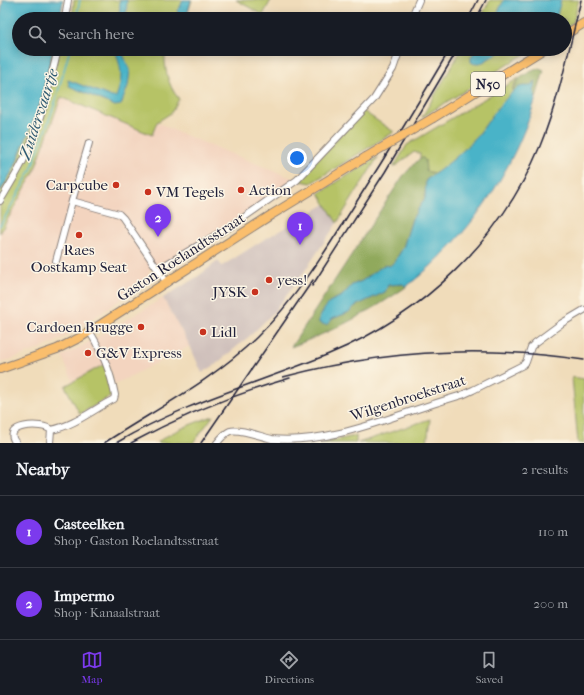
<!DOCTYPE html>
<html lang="en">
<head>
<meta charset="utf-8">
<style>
  :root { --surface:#171b24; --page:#20242c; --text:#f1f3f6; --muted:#9ea1a6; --line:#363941; --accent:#7c3aed }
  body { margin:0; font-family:"IM FELL French Canon",serif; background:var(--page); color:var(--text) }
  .you { position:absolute; left:297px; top:158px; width:14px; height:14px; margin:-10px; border:3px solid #fff; border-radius:50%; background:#1a73e8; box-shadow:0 0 0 6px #1a73e833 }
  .badge { display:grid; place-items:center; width:26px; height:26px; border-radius:50%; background:var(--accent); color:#fff; font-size:13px; font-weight:700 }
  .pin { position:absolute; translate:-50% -33px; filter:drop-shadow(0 1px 2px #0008) }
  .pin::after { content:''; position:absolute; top:21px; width:14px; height:12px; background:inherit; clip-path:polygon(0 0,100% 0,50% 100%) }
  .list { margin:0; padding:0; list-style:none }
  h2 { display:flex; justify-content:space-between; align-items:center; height:52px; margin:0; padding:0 16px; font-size:17px }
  h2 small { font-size:13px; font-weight:400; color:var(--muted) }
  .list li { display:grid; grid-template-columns:26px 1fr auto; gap:12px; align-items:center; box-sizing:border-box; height:72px; padding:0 16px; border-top:1px solid var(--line) }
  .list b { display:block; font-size:15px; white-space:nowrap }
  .list p { margin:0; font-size:13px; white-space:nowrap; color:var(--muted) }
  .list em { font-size:13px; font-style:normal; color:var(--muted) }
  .icon { flex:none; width:22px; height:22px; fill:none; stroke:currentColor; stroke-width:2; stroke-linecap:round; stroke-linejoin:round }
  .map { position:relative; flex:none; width:584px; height:443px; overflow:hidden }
  .search { position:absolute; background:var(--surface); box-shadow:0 2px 10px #0003; left:12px; right:12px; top:12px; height:44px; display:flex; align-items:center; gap:10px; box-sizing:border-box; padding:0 14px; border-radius:22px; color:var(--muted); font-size:15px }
  .sheet { height:196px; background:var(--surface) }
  nav { display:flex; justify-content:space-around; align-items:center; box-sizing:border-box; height:56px; border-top:1px solid var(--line); background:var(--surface); font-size:11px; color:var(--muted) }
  nav a { display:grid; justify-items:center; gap:2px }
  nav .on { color:var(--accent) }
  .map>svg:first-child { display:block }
  .built { fill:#f3d4bf }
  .industrial { fill:#cfc0bb }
  .green { fill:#b6c366; stroke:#6c7250 }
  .forest { fill:#90a95b; stroke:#59664b }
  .water { fill:#4ab3c8; stroke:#366a82 }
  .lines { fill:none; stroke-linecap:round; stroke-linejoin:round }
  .stream { stroke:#4ab3c8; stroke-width:1.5 }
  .minor-casing { stroke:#897f7a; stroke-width:8 }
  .major-casing { stroke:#897f7a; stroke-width:10 }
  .minor { stroke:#fff; stroke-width:6 }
  .major { stroke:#fabe6d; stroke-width:8 }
  .rail { stroke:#22223b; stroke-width:1.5 }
  .major-bridge-casing { stroke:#897f7a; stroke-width:10; stroke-linecap:butt }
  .major-bridge { stroke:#fabe6d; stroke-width:8 }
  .poi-dot { fill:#c8321e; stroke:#fcf5e5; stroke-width:1.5 }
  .labels { text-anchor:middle; stroke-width:3; stroke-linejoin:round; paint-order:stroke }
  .shield { fill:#fcf5e5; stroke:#63616e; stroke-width:1 }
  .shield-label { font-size:14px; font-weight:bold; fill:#22223b }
  .poi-label { font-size:15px; fill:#22223b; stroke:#fcf5e5; text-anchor:start }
  .street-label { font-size:15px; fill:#22223b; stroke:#fcf5e5 }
  .water-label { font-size:16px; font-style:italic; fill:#325c73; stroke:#fcf5e5 }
</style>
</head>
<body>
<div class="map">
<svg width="584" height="443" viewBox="0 0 584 443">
  <rect width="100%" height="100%" fill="#fcf5e5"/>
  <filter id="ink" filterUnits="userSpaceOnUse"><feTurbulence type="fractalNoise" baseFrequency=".025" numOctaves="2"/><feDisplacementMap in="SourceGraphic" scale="8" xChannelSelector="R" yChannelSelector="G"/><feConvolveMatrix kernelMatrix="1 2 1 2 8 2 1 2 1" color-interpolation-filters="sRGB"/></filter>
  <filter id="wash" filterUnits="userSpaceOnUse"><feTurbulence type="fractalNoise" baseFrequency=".012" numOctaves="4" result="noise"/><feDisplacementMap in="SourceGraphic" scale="16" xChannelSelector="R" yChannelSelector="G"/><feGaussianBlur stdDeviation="0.9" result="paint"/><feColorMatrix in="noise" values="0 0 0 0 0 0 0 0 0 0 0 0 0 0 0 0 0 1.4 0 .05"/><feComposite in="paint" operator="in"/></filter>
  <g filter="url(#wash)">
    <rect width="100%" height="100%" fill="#f0dcba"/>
    <g class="built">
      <path d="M61,96L151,135L157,122L177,132L297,180L159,267L151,266L145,283L76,330L59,340L40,349L0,363V233L34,172Z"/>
      <path d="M163,298L190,346L115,384L108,362L73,382L62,356L77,349Z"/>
    </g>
    <path class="industrial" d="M326,204L337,223L300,278L272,314L252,334L215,365L202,373L190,346L163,298L197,277L218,261L222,266L260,242Z"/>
    <g class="green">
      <path d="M74,0H192L186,19H72Z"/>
      <path d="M236,0H271L263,15Z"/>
      <path d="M490,0H579L573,23L565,28V19H480Z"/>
      <path d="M53,49H165C164,66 167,85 179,99L171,113L157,122L152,135L61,97L34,172L0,233V192L15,166L40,104Z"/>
      <path d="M462,49H533L422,117Z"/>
      <path d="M519,78L513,86L512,94L502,103L478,135L464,150L438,173L428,172L425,170V160L423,158H420V154L414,152L393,168L407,145Z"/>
      <path d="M363,111L394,132L311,183L297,180Z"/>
      <path d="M378,157L337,223L319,193Z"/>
      <path d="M105,364L110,385L111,396L80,414L65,386Z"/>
      <path d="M572,377L584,379V443H578Z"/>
      <path d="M213,416L193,443H157C167,433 199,421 213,416Z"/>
      <path d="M430,419L427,443H358Z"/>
      <path d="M356,436V443H321Z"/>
    </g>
    <g class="forest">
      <path d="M539,68L544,70L536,98L533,90L535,81L529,87L512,94C515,78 525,74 539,68Z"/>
      <path d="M420,158H423L425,160L426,170L428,172L438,173L426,180L425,198L412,219L403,248L395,261L390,266L384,265L362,281L352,285L342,296L331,301L326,325L331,321L332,319L349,312L355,306L385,292L388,285L403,284L406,287C369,313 333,331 291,347L403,176Z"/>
    </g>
    <g class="water">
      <path d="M3,0H63L60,19H19V49H53L40,104L15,166L0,192V18Z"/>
      <path d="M120,0H127L126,19H119Z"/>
      <path d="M183,0H191L186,19H181L177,10L180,7Z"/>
      <path d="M504,0H561L557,15L553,19H494Z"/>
      <path d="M115,49H121L130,71L128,86L121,105L115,106L69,86L68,80L112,97H116C124,76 121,69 115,49Z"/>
      <path d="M476,49H505L483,62L475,64L471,62V57Z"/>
      <path d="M536,81L533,90L536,98C512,174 469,238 406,287L403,284L388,285L385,292L355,306L349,312L332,319L331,321L326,325L319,323V319L325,308L331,301L342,296L352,285L362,281L384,265L390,266L395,261L403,248L412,219L425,198L426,180C445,167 462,153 477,136C487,125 493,111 503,102C508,97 514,89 520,87C528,84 526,90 536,81Z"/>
    </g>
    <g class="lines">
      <g class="stream">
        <path d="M76,19L80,0"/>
        <path d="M0,226L31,170L54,106L70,49"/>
      </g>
    </g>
  </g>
  <g filter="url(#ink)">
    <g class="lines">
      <defs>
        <g id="minor">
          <path d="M65,19L68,0"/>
          <path d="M411,19L419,0"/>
          <path d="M89,143L72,201L119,214L123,218L167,283"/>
          <path d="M0,201C12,181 25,161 33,138C44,109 51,79 58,49"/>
          <path d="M56,261L72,201"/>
          <path d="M158,269L233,225L297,180L374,99L393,69L400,49"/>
          <path d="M51,430C74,426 94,409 114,399L115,395C110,370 103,354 90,332"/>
          <path d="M16,443C0,424 43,422 51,430L50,443"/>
          <path d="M217,443C221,438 225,433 230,431C239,428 262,437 272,439C317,443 362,428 403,414C423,407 442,401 462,395L473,390L523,365L526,362L531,347L535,343L562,323L584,310"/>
        </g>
        <g id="major">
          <path d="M565,35L584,23"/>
          <path d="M433,118L544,49"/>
          <path d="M0,369L57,349L81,337L271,215L366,157"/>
        </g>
      </defs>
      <use href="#minor" class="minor-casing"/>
      <use href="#major" class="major-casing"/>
      <use href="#minor" class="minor"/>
      <use href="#major" class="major"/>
      <g class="rail">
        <path d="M468,19L478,0"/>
        <path d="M476,19L486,0"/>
        <path d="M312,286L385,172L458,49"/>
        <path d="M283,377C382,350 483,345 584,360"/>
        <path d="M104,443C156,409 212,381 257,337C298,297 327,249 357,201C389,151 420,100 450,49"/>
        <path d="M116,443C185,402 256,384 329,354C423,315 501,240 540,146C559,99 569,49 581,0"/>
        <path d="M131,443C182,415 235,394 290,378"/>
        <path d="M201,443L313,280"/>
      </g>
      <defs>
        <path id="major-bridge" d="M366,157L433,118"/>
      </defs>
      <use href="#major-bridge" class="major-bridge-casing"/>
      <use href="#major-bridge" class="major-bridge"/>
    </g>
  </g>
  <g class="poi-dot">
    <circle cx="116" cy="185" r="4"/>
    <circle cx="241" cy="190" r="4"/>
    <circle cx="148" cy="192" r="4"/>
    <circle cx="79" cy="235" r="4"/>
    <circle cx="269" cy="280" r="4"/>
    <circle cx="255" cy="292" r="4"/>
    <circle cx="141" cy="327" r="4"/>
    <circle cx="203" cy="332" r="4"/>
    <circle cx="88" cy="353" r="4"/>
  </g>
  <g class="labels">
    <rect class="shield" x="471" y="72" width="34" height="24" rx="3"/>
    <g class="shield-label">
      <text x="488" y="89">N50</text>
    </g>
    <g class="poi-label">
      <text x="108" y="190" text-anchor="end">Carpcube</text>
      <text x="249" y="195">Action</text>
      <text x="156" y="197">VM Tegels</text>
      <text x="79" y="255" text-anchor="middle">Raes<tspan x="79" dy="17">Oostkamp Seat</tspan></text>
      <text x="277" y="285">yess!</text>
      <text x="247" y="297" text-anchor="end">JYSK</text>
      <text x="133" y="332" text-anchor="end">Cardoen Brugge</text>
      <text x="211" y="337">Lidl</text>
      <text x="96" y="358">G&amp;V Express</text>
    </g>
    <g class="street-label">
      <text transform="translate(181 257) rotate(-33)" y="5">Gaston Roelandtsstraat</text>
      <text transform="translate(408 398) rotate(-18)" y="5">Wilgenbroekstraat</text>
    </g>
    <g class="water-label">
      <text transform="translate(38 114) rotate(-72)" y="6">Zuidervaartje</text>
    </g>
  </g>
</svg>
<div class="you"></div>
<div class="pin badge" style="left:300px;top:245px">1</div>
<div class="pin badge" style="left:158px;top:237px">2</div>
<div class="search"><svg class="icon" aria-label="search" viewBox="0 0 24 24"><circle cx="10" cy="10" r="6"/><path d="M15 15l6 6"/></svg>Search here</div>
</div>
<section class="sheet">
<h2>Nearby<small>2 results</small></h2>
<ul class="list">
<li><span class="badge">1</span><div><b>Casteelken</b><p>Shop · Gaston Roelandtsstraat</p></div><em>110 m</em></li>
<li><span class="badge">2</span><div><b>Impermo</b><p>Shop · Kanaalstraat</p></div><em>200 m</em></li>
</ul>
</section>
<nav>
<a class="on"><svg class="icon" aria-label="map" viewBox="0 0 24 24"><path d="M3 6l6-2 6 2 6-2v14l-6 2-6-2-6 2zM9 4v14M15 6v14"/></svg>Map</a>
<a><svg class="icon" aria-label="directions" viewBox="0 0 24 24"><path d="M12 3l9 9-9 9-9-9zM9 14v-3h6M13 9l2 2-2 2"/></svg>Directions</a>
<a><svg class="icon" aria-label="saved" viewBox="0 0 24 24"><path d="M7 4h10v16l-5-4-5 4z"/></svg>Saved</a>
</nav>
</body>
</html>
